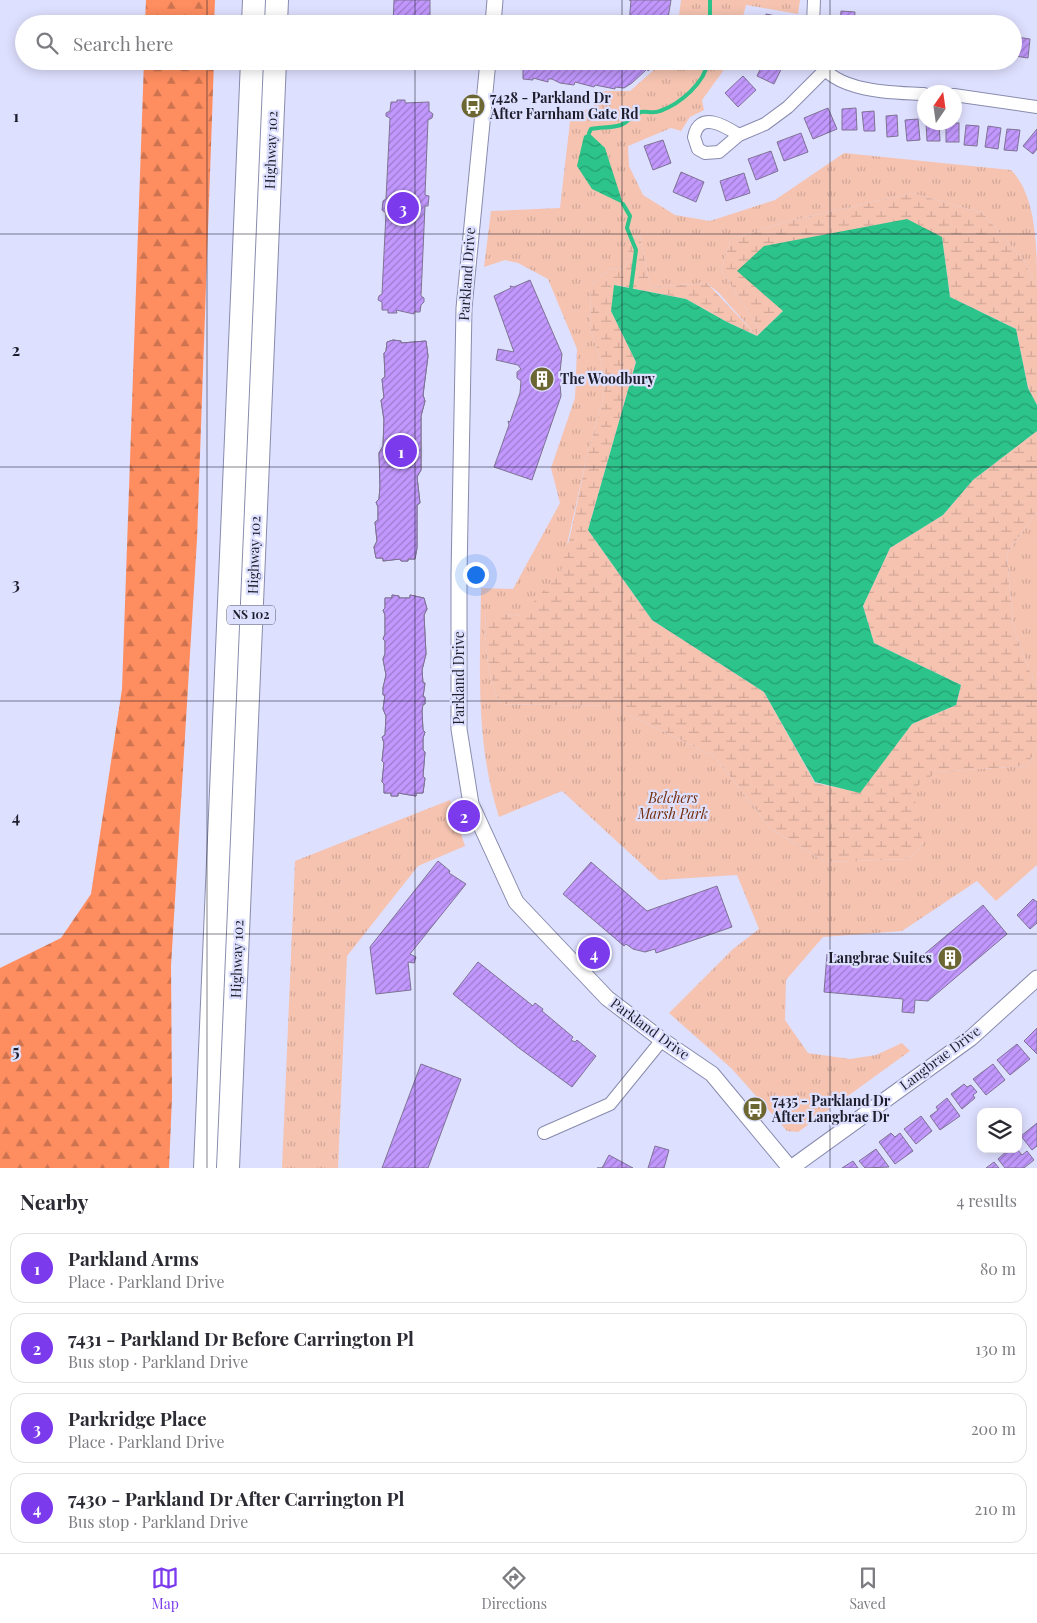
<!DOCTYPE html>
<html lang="en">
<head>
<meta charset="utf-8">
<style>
  :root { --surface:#fff; --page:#f2f2f3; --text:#2b2b33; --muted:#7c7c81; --line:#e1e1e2; --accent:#7c3aed }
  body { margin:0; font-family:"Playfair Display",serif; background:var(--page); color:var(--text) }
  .controls { position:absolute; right:15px; bottom:15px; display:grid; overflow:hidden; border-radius:10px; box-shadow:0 2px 12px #0003 }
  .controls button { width:45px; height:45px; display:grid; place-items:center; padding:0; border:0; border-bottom:1px solid var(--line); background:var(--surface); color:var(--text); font:25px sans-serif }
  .compass { position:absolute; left:917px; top:85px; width:45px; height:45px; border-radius:50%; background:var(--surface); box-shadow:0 2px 12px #0003; rotate:13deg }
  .you { position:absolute; left:475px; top:574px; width:18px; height:18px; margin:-12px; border:4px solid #fff; border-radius:50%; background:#1a73e8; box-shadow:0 0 0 8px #1a73e833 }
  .badge { display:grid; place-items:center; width:32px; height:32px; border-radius:50%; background:var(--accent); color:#fff; font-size:16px; font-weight:700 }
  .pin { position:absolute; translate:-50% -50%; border:2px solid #fff; box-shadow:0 1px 5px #0006 }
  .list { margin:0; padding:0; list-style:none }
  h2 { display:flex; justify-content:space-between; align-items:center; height:65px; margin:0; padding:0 20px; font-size:21px }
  h2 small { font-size:16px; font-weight:400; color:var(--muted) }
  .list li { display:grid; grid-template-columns:32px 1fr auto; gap:15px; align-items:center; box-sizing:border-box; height:70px; margin:0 10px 10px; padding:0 10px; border:1px solid var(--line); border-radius:15px }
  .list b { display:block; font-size:19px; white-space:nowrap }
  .list p { margin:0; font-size:16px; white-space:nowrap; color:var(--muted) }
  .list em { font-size:16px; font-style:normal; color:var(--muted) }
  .icon { flex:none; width:28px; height:28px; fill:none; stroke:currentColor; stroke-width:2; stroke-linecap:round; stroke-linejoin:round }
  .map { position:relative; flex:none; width:1037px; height:1168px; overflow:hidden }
  .search { position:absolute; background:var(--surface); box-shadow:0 2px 12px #0003; left:15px; right:15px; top:15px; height:55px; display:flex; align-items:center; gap:12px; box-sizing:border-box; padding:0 18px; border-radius:28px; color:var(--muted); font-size:19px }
  .sheet { height:385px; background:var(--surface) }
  nav { display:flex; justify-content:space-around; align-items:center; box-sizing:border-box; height:70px; border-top:1px solid var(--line); background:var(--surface); font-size:14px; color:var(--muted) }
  nav a { display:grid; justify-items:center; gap:2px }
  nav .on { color:var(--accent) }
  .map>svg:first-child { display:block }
  .forest { fill:url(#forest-firs) }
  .wetland { fill:url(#wetland-marsh) }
  .park { fill:url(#park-tufts) }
  .water { fill:url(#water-waves) }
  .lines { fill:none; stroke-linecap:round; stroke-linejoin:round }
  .stream { stroke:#2cc48b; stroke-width:4 }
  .building { fill:url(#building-hatch); stroke:#7e7293 }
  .minor-casing { stroke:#888bad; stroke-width:14 }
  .tertiary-casing { stroke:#888bad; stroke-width:17 }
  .motorway-casing { stroke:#888bad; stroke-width:24 }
  .minor { stroke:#fff; stroke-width:12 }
  .tertiary { stroke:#fff; stroke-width:15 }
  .motorway { stroke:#fff; stroke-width:22 }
  .grid { fill:none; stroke:#1d1d2b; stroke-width:1; stroke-opacity:0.55 }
  .labels { text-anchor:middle; stroke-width:4.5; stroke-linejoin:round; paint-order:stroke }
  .shield { fill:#dee0ff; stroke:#57586b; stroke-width:1 }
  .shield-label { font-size:12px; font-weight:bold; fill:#1d1d2b }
  .poi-label { font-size:14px; font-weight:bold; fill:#1d1d2b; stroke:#dee0ff; text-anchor:start }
  .street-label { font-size:14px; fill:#1d1d2b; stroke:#dee0ff }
  .park-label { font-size:14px; font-style:italic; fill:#722d0c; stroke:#dee0ff }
  .grid-label { font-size:16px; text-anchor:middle; font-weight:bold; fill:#1d1d2b; stroke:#dee0ff; stroke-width:4.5; stroke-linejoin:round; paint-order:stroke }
</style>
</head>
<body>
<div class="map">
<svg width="1037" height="1168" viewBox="0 0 1037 1168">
  <defs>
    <pattern id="forest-firs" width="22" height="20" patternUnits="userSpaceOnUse" patternTransform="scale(1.25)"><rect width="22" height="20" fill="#fe8d60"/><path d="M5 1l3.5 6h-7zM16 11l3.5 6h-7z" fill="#cd734f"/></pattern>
    <pattern id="wetland-marsh" width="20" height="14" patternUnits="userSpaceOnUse" patternTransform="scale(1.25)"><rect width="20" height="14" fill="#f5c3b0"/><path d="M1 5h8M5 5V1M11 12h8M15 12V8" fill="none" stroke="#d2a798"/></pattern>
    <pattern id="park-tufts" width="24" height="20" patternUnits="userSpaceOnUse" patternTransform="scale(1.25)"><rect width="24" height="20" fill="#f5c3b0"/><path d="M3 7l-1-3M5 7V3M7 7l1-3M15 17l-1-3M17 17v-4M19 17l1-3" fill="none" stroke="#d2a798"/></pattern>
    <pattern id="water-waves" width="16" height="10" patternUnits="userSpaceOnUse" patternTransform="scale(1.25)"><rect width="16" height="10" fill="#2cc48b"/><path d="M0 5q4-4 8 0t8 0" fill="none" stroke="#259f72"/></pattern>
    <pattern id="building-hatch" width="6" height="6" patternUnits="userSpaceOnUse" patternTransform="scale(1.25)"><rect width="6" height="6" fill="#c298fe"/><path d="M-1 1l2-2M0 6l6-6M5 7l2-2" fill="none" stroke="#9d7bce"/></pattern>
  </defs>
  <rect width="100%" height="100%" fill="#dee0ff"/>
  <g class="forest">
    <path d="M146,0H215L214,24H145Z"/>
    <path d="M144,61H214L197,539L171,966L172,1097L169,1168H0V968L61,938L91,894L122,689Z"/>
  </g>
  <path class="wetland" d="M912,193L983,213L1024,261L1037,287V405L1028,388L1016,329L950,297L942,237L783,311L757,336L727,322L686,299L615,285L611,311L636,362L588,530L652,620L764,692L815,783L860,792L912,724L956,705L961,685L874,643L863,606L890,548L943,515L973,480L1037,431V511L1007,554L1013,627L1037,689V748L1027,766L937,772L923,844L909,859L825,862L771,829L714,756L610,706L500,704C487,676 484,642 486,611L521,616L569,541L587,456L602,403L606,376L590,328L591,286L608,270L626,266L629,240L640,236L650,287L707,283L756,335L760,330L721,270L731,239L789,221Z"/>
  <g class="park">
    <path d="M681,0H800L798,14L746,5L741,24H678Z"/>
    <path d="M664,61H727L723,71L702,100L704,110L690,117L681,131L671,128L628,146L629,166L643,195L675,215L710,221L775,200L844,153L1011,170C1037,196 1037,250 1037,287L1024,261L983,213L912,193L789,221L731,239L721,270L760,330L756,335L719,293L707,283L650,287L640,236L630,240L626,266L608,270L591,286L590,328L606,376L602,403L587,456L561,571L521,616L486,612C484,642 487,676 500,704L610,706L714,756L771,829L825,862L909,859L923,844L913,789L937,772L1027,766L1037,748V865L996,901L977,881L902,931L823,937L786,980L785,1020L808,1053L850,1059L876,1055L902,1043L910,1051L798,1132L787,1131L732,1069L669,1013L733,949L759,929L737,875L659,880L562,791L499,817C475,742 480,666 481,588L513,589L560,503L551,468L575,398L577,349L548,279L518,263L505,260L484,267L491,211L560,208L571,113L594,108L595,91H630Z"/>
    <path d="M1037,511V689L1013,627L1007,554Z"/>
    <path d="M450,800L465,846L418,866L347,956L338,1168H282L295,861Z"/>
  </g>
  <g class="water">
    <path d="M589,133L605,148L623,204L592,189L577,166L584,136Z"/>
    <path d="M907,219L942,237L950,297L1016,329L1028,388L1037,405V431L973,480L943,515L890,548L863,606L874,643L961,685L956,705L912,724L860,793L815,782L764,692L652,620L588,530L636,362L611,311L614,285L686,299L727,322L757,336L783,311L737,271L764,246Z"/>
  </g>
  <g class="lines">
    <g class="stream">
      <path d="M710,0V24"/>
      <path d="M589,133L591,129C601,127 612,128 621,125C628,122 634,114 641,112C647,111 654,114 660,111C680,104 705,83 708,61"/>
      <path d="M623,204L630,216L627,228L636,250L631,288"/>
    </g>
  </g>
  <g class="building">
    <path d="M394,0H430V24H393Z"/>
    <path d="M629,0H671L667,24H629L631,0Z"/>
    <path d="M841,11L855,12L854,24H840Z"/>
    <path d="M766,14L786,18L784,24H764Z"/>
    <path d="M1017,37L1030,39L1028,58L1015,56Z"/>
    <path d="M525,61H658V62L648,71L647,69L632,83L624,88L615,87V89L595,85L594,87L575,82L574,85L560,83L552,79H548V82L533,78V80L523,79V64Z"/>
    <path d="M764,61H785L774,84L757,76Z"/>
    <path d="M743,76L756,90L738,107L725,93Z"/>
    <path d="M397,100H405V103L429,102V111L433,114L432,118L428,120L425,195L429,196L428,206H425L421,296L424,298V302L421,305L420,312H414V314L396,310L397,313H388V310H382V302L378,300L379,296L382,294L386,213L382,210L383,201L386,199L390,118L386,116V113L390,111L391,102H397Z"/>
    <path d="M828,108L837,129L813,139L804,118Z"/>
    <path d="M856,108L857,130H842V109Z"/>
    <path d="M874,111L875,131H864L862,112Z"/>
    <path d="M897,115L898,136L887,137L886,116Z"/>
    <path d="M918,119L920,140L907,141L905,120Z"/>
    <path d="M926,122H939L940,141H927Z"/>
    <rect x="946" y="123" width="13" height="19"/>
    <path d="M966,125L979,126L977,146L964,145Z"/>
    <path d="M988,126L1001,128L998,149L985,147Z"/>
    <path d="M1007,129L1020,130L1017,151L1004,150Z"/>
    <path d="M1037,129V149L1033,154L1023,146Z"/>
    <path d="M801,133L808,152L784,161L777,142Z"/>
    <path d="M663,140L671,163L653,170L644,146Z"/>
    <path d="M771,151L778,171L756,180L748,159Z"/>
    <path d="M681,172L704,182L696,202L673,192Z"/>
    <path d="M744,173L750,193L726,201L720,181Z"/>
    <path d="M530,280L562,354L560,372H566V382L564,385L560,383L561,396L532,480L494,467L509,425L508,421L510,422L520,393L521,381L517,378V372L521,369L518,365L496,360L498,349L514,352L494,296L511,288L510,286L514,287Z"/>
    <path d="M393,340L401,341V343L426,341L428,356L423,395L425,401L421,416V470L417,477L420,503L417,505V548L415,559H408V561H401L400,559L383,561V558H376L374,547L377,541L375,522L378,520V507L376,502L379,499L380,486L379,453L383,446L384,420L381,400L384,398L382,379L385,377L384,353L386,351L387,342Z"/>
    <path d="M393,340L401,341V343L426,341L428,356L423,395L425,401L421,416V470L417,477L420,503L417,505V548L415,559H408V561H401L400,559L383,561V558H376L374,547L377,541L375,522L378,520V507L376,502L379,499L380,486L379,453L383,446L384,420L381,400L384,398L382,379L385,377L384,353L386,351L387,342Z"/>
    <path d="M392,595L399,596V598H410V595L424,598L427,609L424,615L426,654L422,670L423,683H425L423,697H425V704H423L422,711L423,730L425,732L423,738V750L425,752L423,776L425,778L423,793H416V796L398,793V796H391V793H384V784L382,782L384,763L382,761L384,743L382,737L385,735L386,716L383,709L385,695H383V688L386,675L383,659L385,654V641L383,639L385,634V615L383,610L385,608V598H392Z"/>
    <path d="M392,595L399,596V598H410V595L424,598L427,609L424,615L426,654L422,670L423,683H425L423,697H425V704H423L422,711L423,730L425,732L423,738V750L425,752L423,776L425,778L423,793H416V796L398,793V796H391V793H384V784L382,782L384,763L382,761L384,743L382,737L385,735L386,716L383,709L385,695H383V688L386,675L383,659L385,654V641L383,639L385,634V615L383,610L385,608V598H392Z"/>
    <path d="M438,861L450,871L449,873L466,884L410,954L416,957L414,963L408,962L411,990L376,994L370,947Z"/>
    <path d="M591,862L647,911L717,886L732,927L656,953L655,949L645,952L633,949L626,944L624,946L563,894Z"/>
    <path d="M1033,899L1037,902V923L1030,929L1017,915Z"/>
    <path d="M983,905L1007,934L928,1001L915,1000L914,1013L902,1012L903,999L824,992L827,954L916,961Z"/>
    <path d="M478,962L533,1006L535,1003L543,1009L542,1011L573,1037L571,1040L575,1042L577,1040L596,1056L572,1087L519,1048L453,994Z"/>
    <path d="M1037,1028V1054L1024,1041Z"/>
    <path d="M1017,1044L1030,1059L1010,1075L997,1060Z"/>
    <path d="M421,1064L461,1079L428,1168H382Z"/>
    <path d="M993,1064L1005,1080L986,1095L973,1079Z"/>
    <path d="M964,1084L967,1087L971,1085L977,1092L973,1095L975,1098L962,1109L951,1094Z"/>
    <path d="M947,1098L960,1116L940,1130L930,1116L938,1110L936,1107Z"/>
    <path d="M921,1116L932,1131L916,1144L904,1129Z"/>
    <path d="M1037,1123V1146L1032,1150L1021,1136Z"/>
    <path d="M891,1133L895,1137L900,1133L913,1151L895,1164L879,1142Z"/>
    <path d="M655,1146L669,1150L664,1168H648Z"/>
    <path d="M876,1149L889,1167L865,1168L859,1161Z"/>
    <path d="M1009,1149H1017L1022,1155L1027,1151L1034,1160L1024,1168H1005L998,1159Z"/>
    <path d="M609,1155L633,1168H597H602Z"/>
    <path d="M853,1161L858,1168H842Z"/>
    <path d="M994,1162L999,1168H986Z"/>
  </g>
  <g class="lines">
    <defs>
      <g id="minor">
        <path d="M813,24L814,0"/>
        <path d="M819,61C834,92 894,93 924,94"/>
        <path d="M954,95L1037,107"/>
        <path d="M739,135C725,126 699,110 694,137L698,149L705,153L719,152L739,135L765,124L788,107L824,71"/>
        <path d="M544,1133L610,1104L662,1040"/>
      </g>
      <g id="tertiary">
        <path d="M493,24L495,0"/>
        <path d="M488,61L464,308L459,575V729L471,804L516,902L607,998L662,1040L712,1074L790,1168"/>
        <path d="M791,1168L971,1038L1037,978"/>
      </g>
      <g id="motorway">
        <path d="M253,24L254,0"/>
        <path d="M276,24L277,0"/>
        <path d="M205,1168L252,61"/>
        <path d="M228,1168L275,61"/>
      </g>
    </defs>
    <use href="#minor" class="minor-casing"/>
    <use href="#tertiary" class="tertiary-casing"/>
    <use href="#motorway" class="motorway-casing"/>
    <use href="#minor" class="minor"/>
    <use href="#tertiary" class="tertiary"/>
    <use href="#motorway" class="motorway"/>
  </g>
  <path class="grid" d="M207,0V24M415,0V24M622,0V24M830,0V24M207,61V1168M415,61V1168M622,61V1168M830,61V1168M0,234H1037M0,467H1037M0,701H1037M0,934H1037"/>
  <defs>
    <symbol id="bus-disc" viewBox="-11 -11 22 22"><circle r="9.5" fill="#6c6632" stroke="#dee0ff"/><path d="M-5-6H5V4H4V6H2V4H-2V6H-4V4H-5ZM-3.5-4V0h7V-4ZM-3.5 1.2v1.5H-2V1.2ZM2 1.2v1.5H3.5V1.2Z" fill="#fff"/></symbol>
    <symbol id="building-disc" viewBox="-11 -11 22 22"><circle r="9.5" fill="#6c6632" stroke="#dee0ff"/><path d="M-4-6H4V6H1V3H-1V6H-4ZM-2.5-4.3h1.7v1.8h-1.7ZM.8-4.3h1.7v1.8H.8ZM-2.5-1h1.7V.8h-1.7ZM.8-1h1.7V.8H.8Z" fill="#fff"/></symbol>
  </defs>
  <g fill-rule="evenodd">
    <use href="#bus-disc" x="459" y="92" width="28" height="28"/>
    <use href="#building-disc" x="528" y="365" width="28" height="28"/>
    <use href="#building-disc" x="936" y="944" width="28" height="28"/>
    <use href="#bus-disc" x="741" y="1095" width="28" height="28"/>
  </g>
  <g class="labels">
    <rect class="shield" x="227" y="605.5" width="48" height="19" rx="4"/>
    <g class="shield-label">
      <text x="251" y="619">NS 102</text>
    </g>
    <g class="poi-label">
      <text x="490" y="103">7428 - Parkland Dr<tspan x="490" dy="16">After Farnham Gate Rd</tspan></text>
      <text x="560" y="384">The Woodbury</text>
      <text x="932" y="963" text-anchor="end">Langbrae Suites</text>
      <text x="772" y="1106">7435 - Parkland Dr<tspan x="772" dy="16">After Langbrae Dr</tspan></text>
    </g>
    <g class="street-label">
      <text transform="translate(271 150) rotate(-88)" y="5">Highway 102</text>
      <text transform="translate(467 274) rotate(-86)" y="5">Parkland Drive</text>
      <text transform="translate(254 555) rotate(-88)" y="5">Highway 102</text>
      <text transform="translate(459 678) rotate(-90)" y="5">Parkland Drive</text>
      <text transform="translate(237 959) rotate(-88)" y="5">Highway 102</text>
      <text transform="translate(650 1029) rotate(36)" y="5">Parkland Drive</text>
      <text transform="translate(940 1058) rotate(-37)" y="5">Langbrae Drive</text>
    </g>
    <g class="park-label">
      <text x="673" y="803">Belchers<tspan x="673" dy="16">Marsh Park</tspan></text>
    </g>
  </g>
  <g class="grid-label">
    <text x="16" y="122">1</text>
    <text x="16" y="356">2</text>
    <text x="16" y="590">3</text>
    <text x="16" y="823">4</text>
    <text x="16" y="1057">5</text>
  </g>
</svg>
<div class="controls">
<button><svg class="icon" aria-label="layers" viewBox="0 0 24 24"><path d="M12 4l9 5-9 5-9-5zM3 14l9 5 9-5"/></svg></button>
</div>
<svg class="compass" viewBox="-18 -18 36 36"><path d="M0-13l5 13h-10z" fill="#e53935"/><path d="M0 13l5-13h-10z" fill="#7c7c81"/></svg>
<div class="you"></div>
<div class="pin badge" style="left:401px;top:451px">1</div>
<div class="pin badge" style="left:464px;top:816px">2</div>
<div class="pin badge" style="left:403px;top:208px">3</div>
<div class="pin badge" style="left:594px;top:953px">4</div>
<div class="search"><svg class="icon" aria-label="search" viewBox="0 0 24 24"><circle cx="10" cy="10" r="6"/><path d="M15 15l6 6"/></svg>Search here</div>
</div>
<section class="sheet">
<h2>Nearby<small>4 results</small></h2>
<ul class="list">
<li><span class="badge">1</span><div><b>Parkland Arms</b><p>Place · Parkland Drive</p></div><em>80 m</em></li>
<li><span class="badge">2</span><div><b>7431 - Parkland Dr Before Carrington Pl</b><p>Bus stop · Parkland Drive</p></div><em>130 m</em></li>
<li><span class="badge">3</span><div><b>Parkridge Place</b><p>Place · Parkland Drive</p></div><em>200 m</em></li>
<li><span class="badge">4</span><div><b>7430 - Parkland Dr After Carrington Pl</b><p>Bus stop · Parkland Drive</p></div><em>210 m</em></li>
</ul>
</section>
<nav>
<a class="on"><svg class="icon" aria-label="map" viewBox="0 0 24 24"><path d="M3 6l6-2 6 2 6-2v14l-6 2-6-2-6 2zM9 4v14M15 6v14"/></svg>Map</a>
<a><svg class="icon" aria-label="directions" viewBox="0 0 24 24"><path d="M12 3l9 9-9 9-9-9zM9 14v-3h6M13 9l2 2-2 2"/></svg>Directions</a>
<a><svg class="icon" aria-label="saved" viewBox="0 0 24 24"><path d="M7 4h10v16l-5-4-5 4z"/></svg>Saved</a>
</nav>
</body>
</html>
